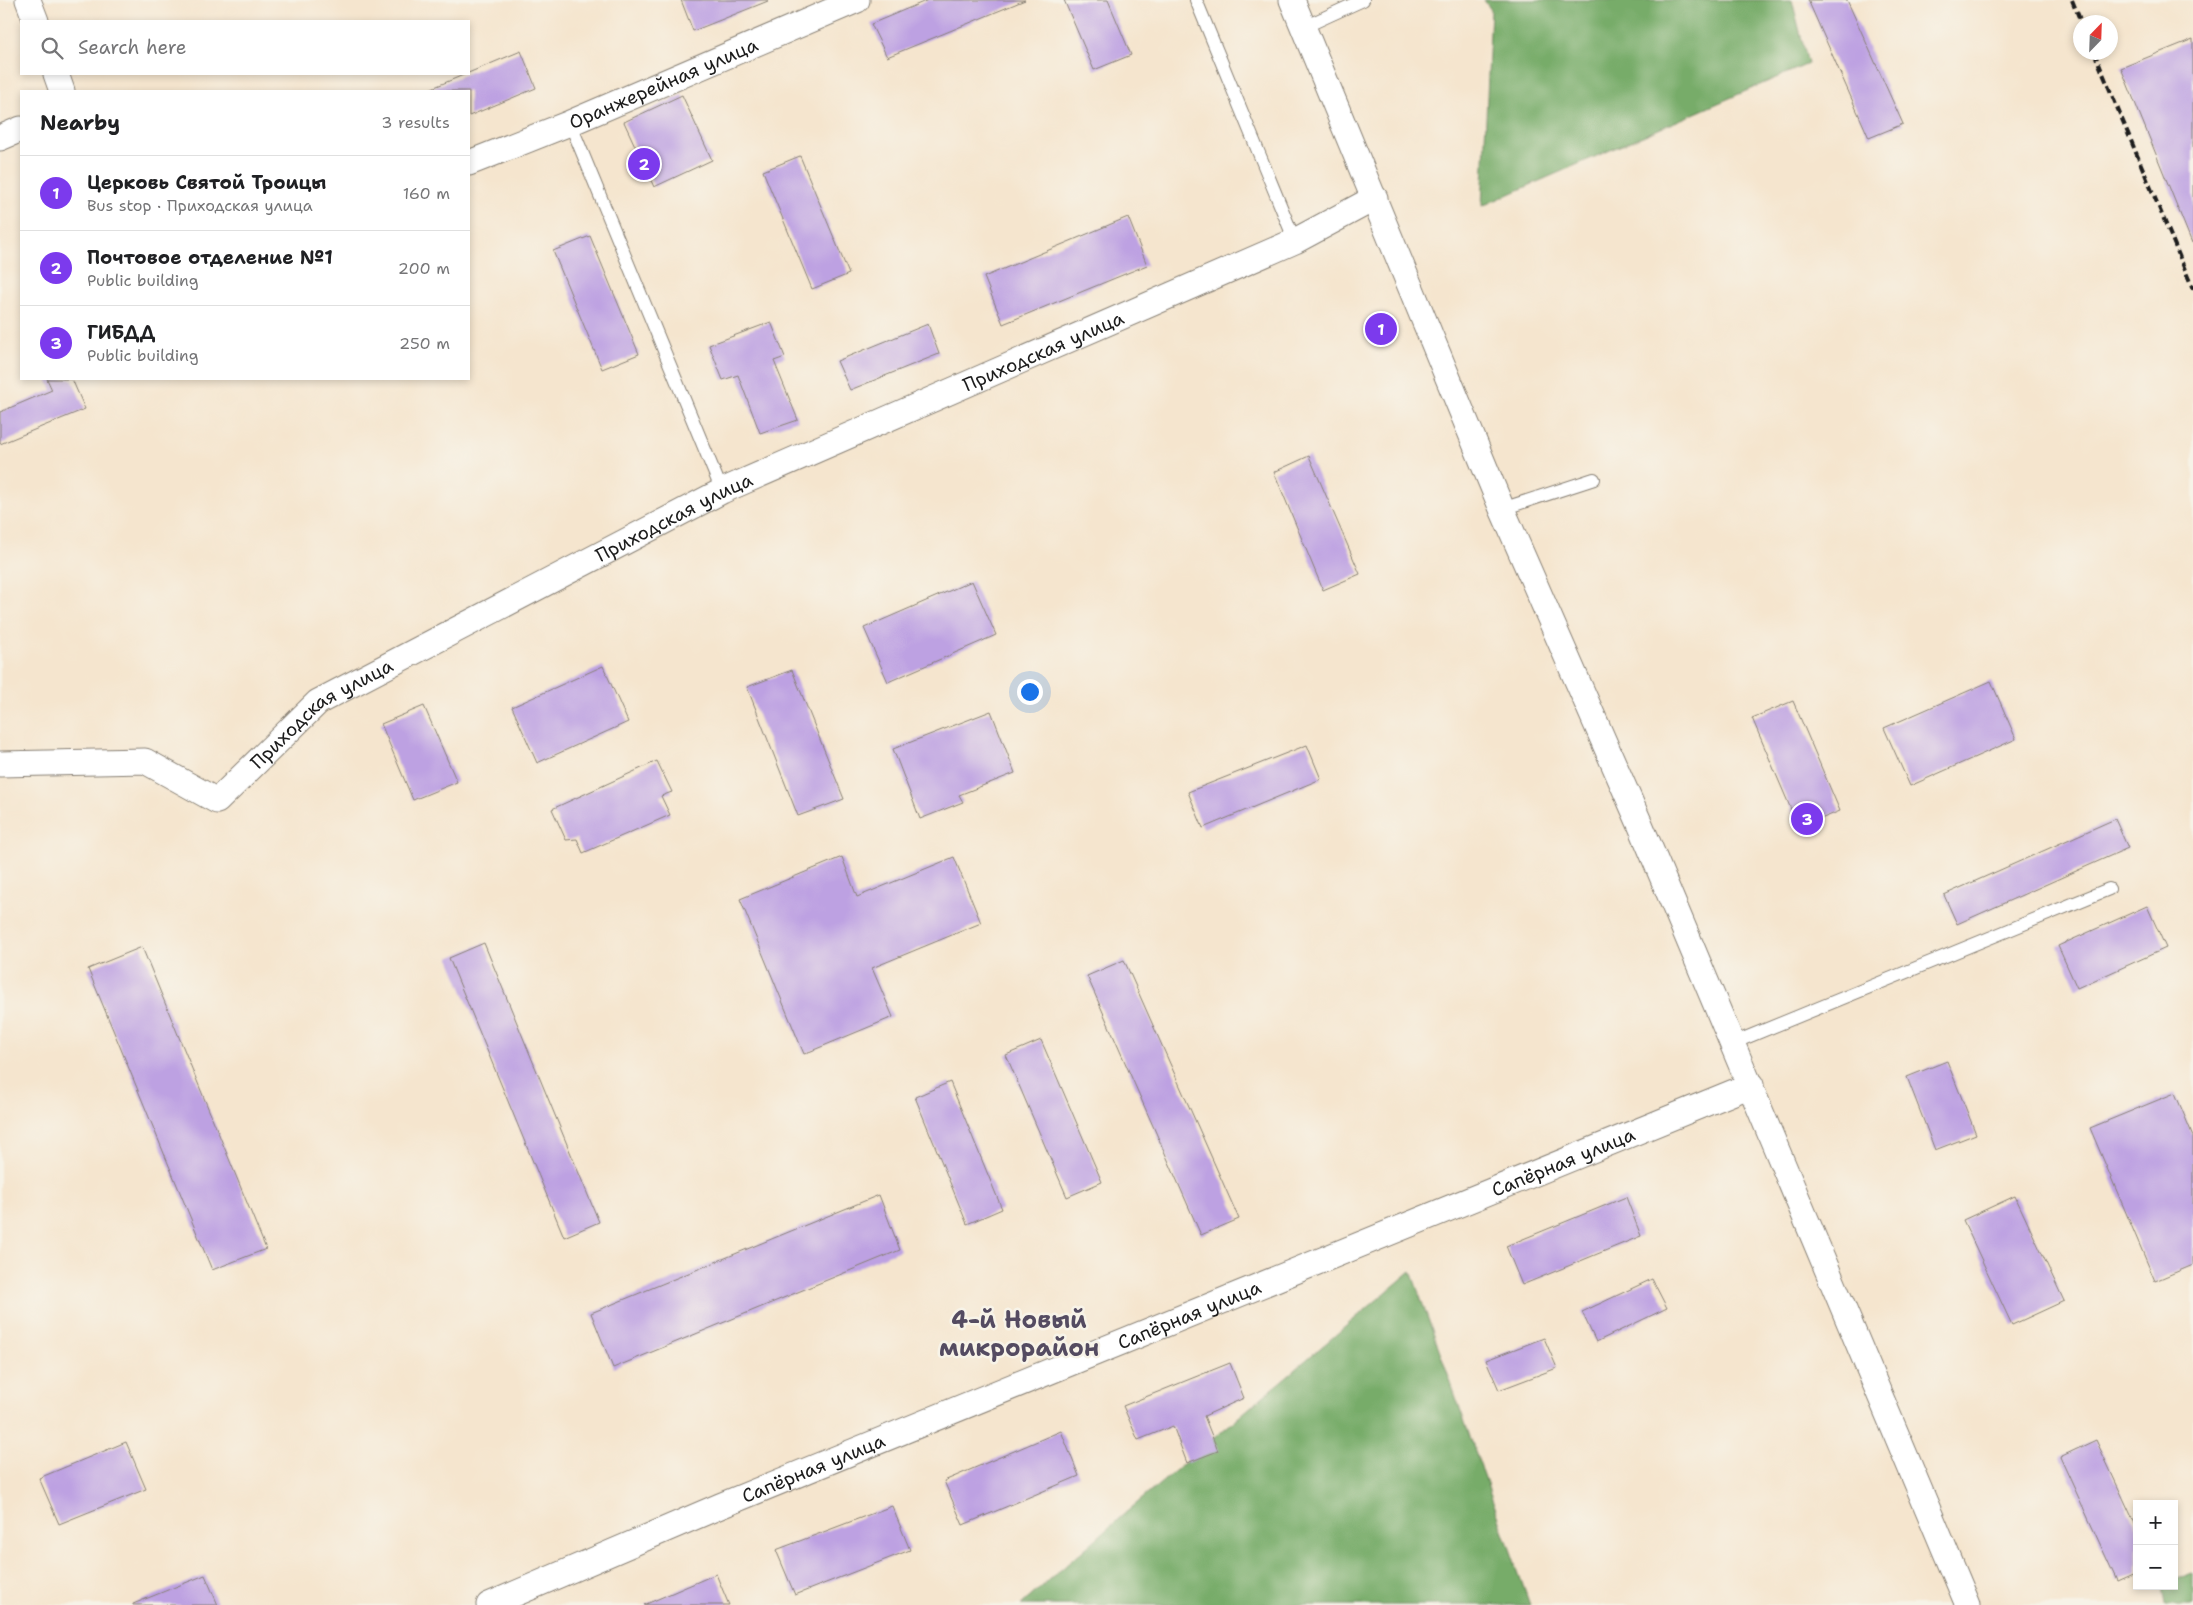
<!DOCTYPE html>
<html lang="en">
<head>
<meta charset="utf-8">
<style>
  :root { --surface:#fff; --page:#f6f6f6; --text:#202124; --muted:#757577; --line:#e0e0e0; --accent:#7c3aed }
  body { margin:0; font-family:"Shantell Sans",sans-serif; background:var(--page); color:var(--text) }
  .controls { position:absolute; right:15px; bottom:15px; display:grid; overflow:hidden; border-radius:0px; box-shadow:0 2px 8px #0003 }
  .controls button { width:45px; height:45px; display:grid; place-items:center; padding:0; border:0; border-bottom:1px solid var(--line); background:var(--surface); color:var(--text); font:25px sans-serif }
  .compass { position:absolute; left:2073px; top:15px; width:45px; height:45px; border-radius:50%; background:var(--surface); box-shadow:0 2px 8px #0003; rotate:23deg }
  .you { position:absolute; left:1029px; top:691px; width:18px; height:18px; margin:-12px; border:4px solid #fff; border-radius:50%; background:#1a73e8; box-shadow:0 0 0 8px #1a73e833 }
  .badge { display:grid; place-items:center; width:32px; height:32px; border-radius:50%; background:var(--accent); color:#fff; font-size:16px; font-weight:700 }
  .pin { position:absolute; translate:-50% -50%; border:2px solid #fff; box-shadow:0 1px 5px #0006 }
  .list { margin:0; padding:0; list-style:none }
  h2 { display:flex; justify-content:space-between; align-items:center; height:65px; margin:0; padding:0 20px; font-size:21px }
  h2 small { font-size:16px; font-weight:400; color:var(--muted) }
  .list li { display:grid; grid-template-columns:32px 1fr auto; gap:15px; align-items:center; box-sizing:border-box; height:75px; padding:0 20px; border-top:1px solid var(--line) }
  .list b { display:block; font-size:19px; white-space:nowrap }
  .list p { margin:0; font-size:16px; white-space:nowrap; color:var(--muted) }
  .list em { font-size:16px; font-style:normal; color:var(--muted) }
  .icon { flex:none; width:28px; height:28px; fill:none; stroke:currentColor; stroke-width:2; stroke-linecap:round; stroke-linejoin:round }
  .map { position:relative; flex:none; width:2193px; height:1605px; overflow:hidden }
  .search { position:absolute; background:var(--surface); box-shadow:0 2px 8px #0003; left:20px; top:20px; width:450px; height:55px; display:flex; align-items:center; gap:12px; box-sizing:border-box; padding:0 18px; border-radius:0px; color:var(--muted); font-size:19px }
  .panel { position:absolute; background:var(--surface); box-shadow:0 2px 8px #0003; left:20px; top:90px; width:450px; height:290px; border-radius:0px }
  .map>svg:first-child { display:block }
  .forest { fill:#77ac69; stroke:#4a6442 }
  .building { fill:#bda1e2 }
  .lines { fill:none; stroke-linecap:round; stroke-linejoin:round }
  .lane-casing { stroke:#888075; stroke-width:14 }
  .street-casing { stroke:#888075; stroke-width:27 }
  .lane { stroke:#fff; stroke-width:12 }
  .street { stroke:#fff; stroke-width:25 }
  .rail { stroke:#1c1c1c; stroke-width:4; stroke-dasharray:8 4; stroke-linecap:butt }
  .labels { text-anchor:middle; stroke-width:5; stroke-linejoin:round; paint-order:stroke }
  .street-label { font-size:19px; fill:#1c1c1c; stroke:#f7f3e8 }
  .district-label { font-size:24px; font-weight:bold; fill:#544b61; stroke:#f7f3e8 }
</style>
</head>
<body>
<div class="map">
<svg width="2193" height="1605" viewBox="0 0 2193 1605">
  <rect width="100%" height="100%" fill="#f7f3e8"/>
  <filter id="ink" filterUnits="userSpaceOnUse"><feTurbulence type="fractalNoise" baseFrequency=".02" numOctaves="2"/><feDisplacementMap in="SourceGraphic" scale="10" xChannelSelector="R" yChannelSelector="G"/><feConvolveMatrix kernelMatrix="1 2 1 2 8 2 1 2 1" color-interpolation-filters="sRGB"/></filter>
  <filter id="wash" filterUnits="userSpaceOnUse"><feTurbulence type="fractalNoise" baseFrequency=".0096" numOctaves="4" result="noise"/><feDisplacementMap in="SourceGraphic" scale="20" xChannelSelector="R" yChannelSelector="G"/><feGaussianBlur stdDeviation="1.12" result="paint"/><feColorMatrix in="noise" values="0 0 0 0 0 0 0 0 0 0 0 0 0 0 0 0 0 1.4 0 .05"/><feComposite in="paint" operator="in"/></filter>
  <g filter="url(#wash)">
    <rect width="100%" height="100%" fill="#f5e5ce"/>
    <g class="forest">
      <path d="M1484,0H1792L1808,64L1482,206L1491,10Z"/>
      <path d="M1411,1271L1530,1605H1021L1123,1515Z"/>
      <path d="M2193,1574V1605H2165L2162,1586H2174V1579Z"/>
    </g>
    <g id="blocks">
      <g class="building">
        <path d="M681,0H768V1L693,31Z"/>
        <path d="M928,0H1025L887,57L871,24Z"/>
        <path d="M1064,0H1108L1131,55L1094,70Z"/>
        <path d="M1808,0H1847L1903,124L1869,138Z"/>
        <path d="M2193,39V243H2192L2121,68Z"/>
        <path d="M521,51L536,88L469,116V91H425Z"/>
        <path d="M682,95L712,160L654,187L624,122Z"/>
        <path d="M800,156L849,274L812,289L763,171Z"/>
        <path d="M1128,217L1147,265L1003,324L984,277Z"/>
        <path d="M590,236L639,354L602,369L553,251Z"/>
        <path d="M771,322L785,357L774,361L798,420L760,433L738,375L723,380L709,345Z"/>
        <path d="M928,324L939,354L850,390L837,361Z"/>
        <path d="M47,379H72L85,409L0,444V412L52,390Z"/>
        <path d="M1309,456L1360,574L1323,590L1274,472Z"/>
        <path d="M972,581L996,635L888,682L864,628Z"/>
        <path d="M603,666L628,722L537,763L512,707Z"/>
        <path d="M792,670L844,799L798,816L747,687Z"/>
        <path d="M1991,681L2016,739L1910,786L1884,728Z"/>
        <path d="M1793,701L1840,811L1799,828L1752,718Z"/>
        <path d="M424,706L457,782L413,800L381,724Z"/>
        <path d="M991,711L1015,773L959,795L963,802L920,819L893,749Z"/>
        <path d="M1307,745L1321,779L1203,828L1188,792Z"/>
        <path d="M657,761L672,792L661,796L670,815L583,853L577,839L566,840L552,809Z"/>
        <path d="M2115,819L2128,848L1957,924L1944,895Z"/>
        <path d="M842,857L857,897L954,857L981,923L872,968L893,1017L804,1054L740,899Z"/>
        <path d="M2147,906L2166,948L2077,988L2058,946Z"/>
        <path d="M484,943L599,1222L564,1237L449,958Z"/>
        <path d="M142,947L266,1249L212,1270L88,969Z"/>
        <path d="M1124,960L1239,1219L1201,1235L1087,976Z"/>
        <path d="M1041,1040L1102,1182L1067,1197L1006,1055Z"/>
        <path d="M1947,1061L1976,1134L1935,1150L1907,1077Z"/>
        <path d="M950,1082L1002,1209L967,1224L915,1097Z"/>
        <path d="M2175,1093L2193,1136V1265L2155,1281L2090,1128Z"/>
        <path d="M879,1195L900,1250L613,1368L591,1313Z"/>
        <path d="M2015,1196L2064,1301L2012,1325L1963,1220Z"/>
        <path d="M1626,1197L1641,1236L1522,1285L1506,1246Z"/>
        <path d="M1652,1279L1667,1308L1596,1342L1582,1312Z"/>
        <path d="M1544,1338L1557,1368L1499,1390L1486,1360Z"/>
        <path d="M1230,1363L1244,1398L1204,1416L1218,1451L1187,1463L1173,1426L1138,1440L1123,1406Z"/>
        <path d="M1061,1431L1079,1476L963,1525L944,1481Z"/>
        <path d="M2096,1440L2137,1528V1572L2117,1581L2060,1457Z"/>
        <path d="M126,1442L146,1489L59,1524L39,1478Z"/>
        <path d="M892,1506L910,1550L795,1595L776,1550Z"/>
        <path d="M716,1574L729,1605H644Z"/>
        <path d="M205,1575L218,1605H133V1604Z"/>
      </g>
    </g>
  </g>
  <g filter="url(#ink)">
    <use href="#blocks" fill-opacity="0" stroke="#888075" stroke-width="1"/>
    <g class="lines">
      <defs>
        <g id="lane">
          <path d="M1196,0L1295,241"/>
          <path d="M1304,27L1363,0"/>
          <path d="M570,123L722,491"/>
          <path d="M1502,509L1594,479"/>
          <path d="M1733,1043L2109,889"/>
        </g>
        <g id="street">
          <path d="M28,0L36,21"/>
          <path d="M1292,0L1502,509L1640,824L1968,1605"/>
          <path d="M56,74L62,91"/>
          <path d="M0,138L21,129"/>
          <path id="s1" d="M469,163L570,123L857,0"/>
          <path id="s2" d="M0,764L145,761L217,801L318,702L722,491L1295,241L1375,198"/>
          <path id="s3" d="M489,1605L720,1506L1751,1085"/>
        </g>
      </defs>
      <use href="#lane" class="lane-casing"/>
      <use href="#street" class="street-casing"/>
      <use href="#lane" class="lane"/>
      <use href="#street" class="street"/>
      <g class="rail">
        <path d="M2072,0L2081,22"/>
        <path d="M2094,52L2193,289"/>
      </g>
    </g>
  </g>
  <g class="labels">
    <g class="street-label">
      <text dy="7" stroke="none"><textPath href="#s1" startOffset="210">Оранжерейная улица</textPath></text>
      <text dy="7" stroke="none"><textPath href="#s2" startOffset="1175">Приходская улица</textPath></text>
      <text dy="7" stroke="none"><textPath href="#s2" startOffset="770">Приходская улица</textPath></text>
      <text dy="7" stroke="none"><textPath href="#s2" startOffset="365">Приходская улица</textPath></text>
      <text dy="7" stroke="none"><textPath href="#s3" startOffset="1162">Сапёрная улица</textPath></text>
      <text dy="7" stroke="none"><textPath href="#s3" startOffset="758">Сапёрная улица</textPath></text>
      <text dy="7" stroke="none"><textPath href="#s3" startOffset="352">Сапёрная улица</textPath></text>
    </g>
    <g class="district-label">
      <text x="1019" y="1328">4-й Новый<tspan x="1019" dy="28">микрорайон</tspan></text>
    </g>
  </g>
</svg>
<div class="controls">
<button>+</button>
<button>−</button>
</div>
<svg class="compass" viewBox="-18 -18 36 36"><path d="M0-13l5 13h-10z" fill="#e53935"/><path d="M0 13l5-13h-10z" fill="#757577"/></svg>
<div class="you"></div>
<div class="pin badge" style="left:1381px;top:329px">1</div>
<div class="pin badge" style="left:644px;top:164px">2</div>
<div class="pin badge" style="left:1807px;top:819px">3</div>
<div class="search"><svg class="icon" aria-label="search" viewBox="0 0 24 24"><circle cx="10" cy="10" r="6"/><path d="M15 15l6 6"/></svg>Search here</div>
<section class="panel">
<h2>Nearby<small>3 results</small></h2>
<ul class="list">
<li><span class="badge">1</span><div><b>Церковь Святой Троицы</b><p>Bus stop · Приходская улица</p></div><em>160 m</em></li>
<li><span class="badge">2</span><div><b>Почтовое отделение №1</b><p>Public building</p></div><em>200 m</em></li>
<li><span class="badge">3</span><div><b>ГИБДД</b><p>Public building</p></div><em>250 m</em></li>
</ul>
</section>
</div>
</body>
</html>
